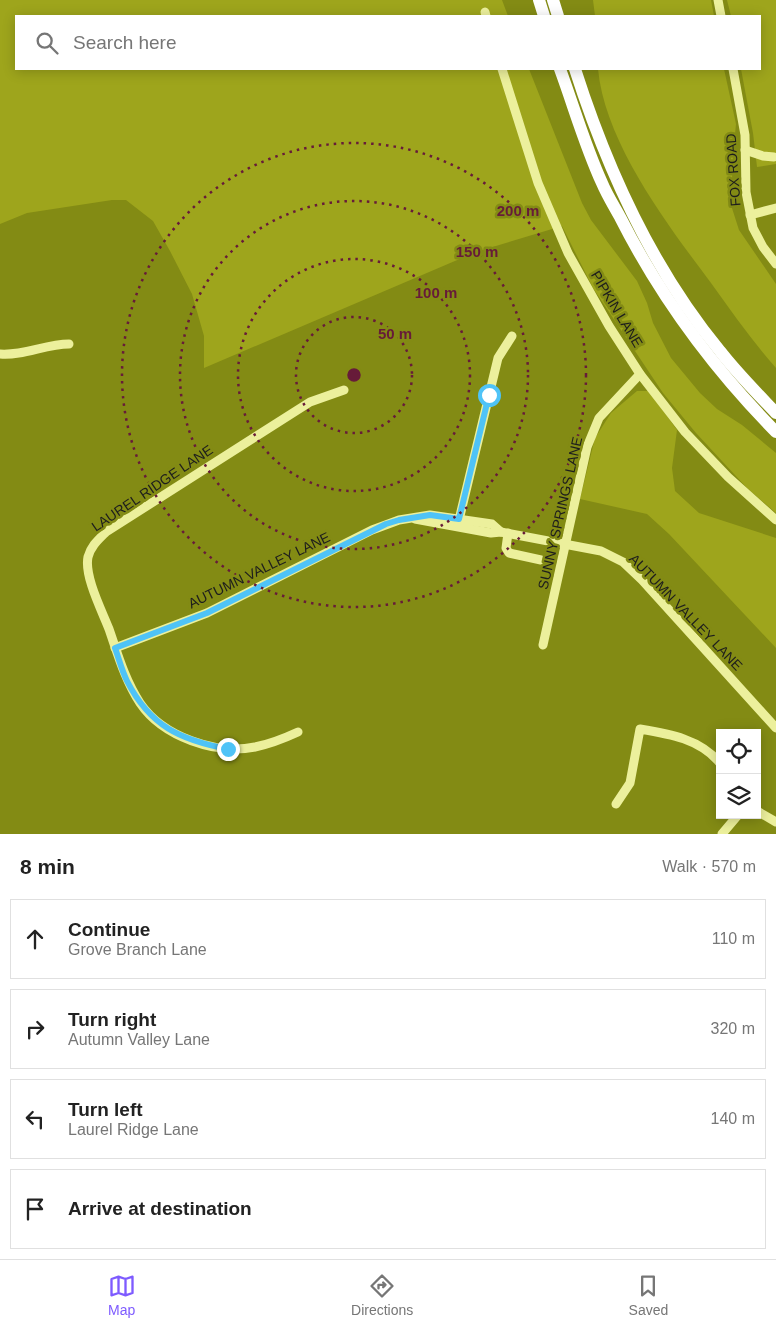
<!DOCTYPE html>
<html lang="en">
<head>
<meta charset="utf-8">
<style>
  :root { --surface:#fff; --page:#f2f2f2; --text:#222; --muted:#767676; --line:#e0e0e0; --accent:#7e5bff }
  body { margin:0; font-family:Helvetica,sans-serif; background:var(--page); color:var(--text) }
  .controls { position:absolute; right:15px; bottom:15px; display:grid; overflow:hidden; border-radius:0px; box-shadow:0 2px 12px #0003 }
  .controls button { width:45px; height:45px; display:grid; place-items:center; padding:0; border:0; border-bottom:1px solid var(--line); background:var(--surface); color:var(--text); font:25px sans-serif }
  .stop { position:absolute; width:15px; height:15px; margin:-11px; border:4px solid #4fc3f7; border-radius:50%; background:#fff }
  .stop.end { background:#4fc3f7; border-color:#fff; box-shadow:0 1px 5px #0008 }
  .list { margin:0; padding:0; list-style:none }
  h2 { display:flex; justify-content:space-between; align-items:center; height:65px; margin:0; padding:0 20px; font-size:21px }
  h2 small { font-size:16px; font-weight:400; color:var(--muted) }
  .list li { display:grid; grid-template-columns:32px 1fr auto; gap:15px; align-items:center; box-sizing:border-box; height:80px; margin:0 10px 10px; padding:0 10px; border:1px solid var(--line); border-radius:0px }
  .list b { display:block; font-size:19px; white-space:nowrap }
  .list p { margin:0; font-size:16px; white-space:nowrap; color:var(--muted) }
  .list em { font-size:16px; font-style:normal; color:var(--muted) }
  .icon { flex:none; width:28px; height:28px; fill:none; stroke:currentColor; stroke-width:2; stroke-linecap:round; stroke-linejoin:round }
  .map { position:relative; flex:none; width:776px; height:834px; overflow:hidden }
  .search { position:absolute; background:var(--surface); box-shadow:0 2px 12px #0003; left:15px; right:15px; top:15px; height:55px; display:flex; align-items:center; gap:12px; box-sizing:border-box; padding:0 18px; border-radius:0px; color:var(--muted); font-size:19px }
  .sheet { height:425px; background:var(--surface) }
  nav { display:flex; justify-content:space-around; align-items:center; box-sizing:border-box; height:70px; border-top:1px solid var(--line); background:var(--surface); font-size:14px; color:var(--muted) }
  nav a { display:grid; justify-items:center; gap:2px }
  nav .on { color:var(--accent) }
  .map>svg:first-child { display:block }
  .green { fill:#9ea51c }
  .lines { fill:none; stroke-linecap:round; stroke-linejoin:round }
  .minor { stroke:#ecf09c; stroke-width:9 }
  .highway { stroke:#fff; stroke-width:12 }
  .route { stroke:#4fc3f7; stroke-width:6 }
  .ring { fill:none; stroke:#671b39; stroke-width:2.5; stroke-dasharray:2.5 5 }
  .labels { text-anchor:middle; stroke-width:5; stroke-linejoin:round; paint-order:stroke }
  .street-label { font-size:14px; fill:#1d1d1d; stroke:#838b14 }
  .centre { fill:#671b39; stroke:#838b14; stroke-width:2.5 }
  .ring-label { font-size:15px; text-anchor:middle; font-weight:bold; fill:#671b39; stroke:#838b14; stroke-width:5; stroke-linejoin:round; paint-order:stroke }
</style>
</head>
<body>
<div class="map">
<svg width="776" height="834" viewBox="0 0 776 834">
  <rect width="100%" height="100%" fill="#838b14"/>
  <g class="green">
    <path d="M0,0H502L508,16H16V69H529L582,203L591,220L637,281L647,303L653,323L671,358L700,393L717,409L742,425L776,453V513L747,488L696,433L663,393L593,288L562,226L476,252L204,368V336L192,294L170,251L153,221L126,200H112L27,213L0,224Z"/>
    <path d="M593,0H711L714,16H595Z"/>
    <path d="M727,0H776V164L757,167L753,133L741,69H760V16H731Z"/>
    <path d="M598,69H724L736,124L733,154L731,205L739,230L776,284V368C752,341 732,312 711,283C667,224 605,143 598,69Z"/>
    <path d="M637,391H649L677,430L672,468L675,491L699,513L776,538V648L669,534L647,514L580,499L595,438L611,413Z"/>
  </g>
  <g class="lines">
    <g class="minor">
      <path d="M718,0L721,16"/>
      <path d="M485,12L486,16"/>
      <path d="M502,69L538,183L568,253L609,326L640,374L685,432L728,477L776,520"/>
      <path d="M733,69L745,135L746,192L753,228L763,247L776,264"/>
      <path d="M745,150L763,156L774,157"/>
      <path d="M750,215L776,208"/>
      <path d="M0,354C23,356 46,344 69,344"/>
      <path d="M415,519L491,533L501,532L601,551L623,562L642,580L776,728"/>
      <path d="M458,524L498,358L512,336"/>
      <path d="M508,533L506,548L509,553L541,560"/>
      <path d="M543,645L587,447L599,418L640,374"/>
      <path d="M115,648L207,613L372,530L399,520L430,515L492,524L501,532"/>
      <path d="M298,732C285,738 270,744 255,747C216,755 163,737 140,703C125,680 118,655 109,629C102,611 84,576 88,557C91,546 98,540 106,532L310,402L344,390"/>
      <path d="M616,804L630,783L640,729C670,734 700,739 720,763"/>
      <path d="M757,811L776,822"/>
      <path d="M722,834L738,815"/>
    </g>
    <g class="highway">
      <path d="M539,0L544,16"/>
      <path d="M553,0L558,16"/>
      <path d="M560,69C574,107 585,146 602,183C607,195 614,206 620,217C661,298 712,367 776,432"/>
      <path d="M575,69C607,169 652,269 720,351C737,373 757,393 776,413"/>
    </g>
  </g>
  <g class="lines">
    <path class="route" d="M228,749C180,740 150,726 127,681C122,671 119,659 115,648L207,613L386,524L399,520L430,515L459,519L489,395"/>
  </g>
  <g class="ring">
    <circle cx="354" cy="375" r="58"/>
    <circle cx="354" cy="375" r="116"/>
    <circle cx="354" cy="375" r="174"/>
    <circle cx="354" cy="375" r="232"/>
  </g>
  <g class="labels">
    <g class="street-label">
      <text transform="translate(733 170) rotate(-94)" y="5">FOX ROAD</text>
      <text transform="translate(617 309) rotate(59)" y="5">PIPKIN LANE</text>
      <text transform="translate(152 488) rotate(-34)" y="5">LAUREL RIDGE LANE</text>
      <text transform="translate(560 513) rotate(-77)" y="5">SUNNY SPRINGS LANE</text>
      <text transform="translate(259 570) rotate(-26)" y="5">AUTUMN VALLEY LANE</text>
      <text transform="translate(686 612) rotate(46)" y="5">AUTUMN VALLEY LANE</text>
    </g>
  </g>
  <circle cx="354" cy="375" r="8" class="centre"/>
  <g class="ring-label">
    <text x="518" y="216">200 m</text>
    <text x="477" y="257">150 m</text>
    <text x="436" y="298">100 m</text>
    <text x="395" y="339">50 m</text>
  </g>
</svg>
<div class="controls">
<button><svg class="icon" aria-label="locate" viewBox="0 0 24 24"><circle cx="12" cy="12" r="6"/><path d="M12 2v4M12 18v4M2 12h4M18 12h4"/></svg></button>
<button><svg class="icon" aria-label="layers" viewBox="0 0 24 24"><path d="M12 4l9 5-9 5-9-5zM3 14l9 5 9-5"/></svg></button>
</div>
<div class="stop" style="left:489px;top:395px"></div>
<div class="stop end" style="left:228px;top:749px"></div>
<div class="search"><svg class="icon" aria-label="search" viewBox="0 0 24 24"><circle cx="10" cy="10" r="6"/><path d="M15 15l6 6"/></svg>Search here</div>
</div>
<section class="sheet">
<h2>8 min<small>Walk · 570 m</small></h2>
<ul class="list">
<li><svg class="icon" aria-label="ahead" viewBox="0 0 24 24"><path d="M12 20V5M6 11l6-6 6 6"/></svg><div><b>Continue</b><p>Grove Branch Lane</p></div><em>110 m</em></li>
<li><svg class="icon" aria-label="right" viewBox="0 0 24 24"><path d="M7 20v-9h11M14 6l5 5-5 5"/></svg><div><b>Turn right</b><p>Autumn Valley Lane</p></div><em>320 m</em></li>
<li><svg class="icon" aria-label="left" viewBox="0 0 24 24"><path d="M17 20v-9H6M10 6l-5 5 5 5"/></svg><div><b>Turn left</b><p>Laurel Ridge Lane</p></div><em>140 m</em></li>
<li><svg class="icon" aria-label="arrive" viewBox="0 0 24 24"><path d="M6 21V4h12l-3 4 3 4H6"/></svg><div><b>Arrive at destination</b></div></li>
</ul>
</section>
<nav>
<a class="on"><svg class="icon" aria-label="map" viewBox="0 0 24 24"><path d="M3 6l6-2 6 2 6-2v14l-6 2-6-2-6 2zM9 4v14M15 6v14"/></svg>Map</a>
<a><svg class="icon" aria-label="directions" viewBox="0 0 24 24"><path d="M12 3l9 9-9 9-9-9zM9 14v-3h6M13 9l2 2-2 2"/></svg>Directions</a>
<a><svg class="icon" aria-label="saved" viewBox="0 0 24 24"><path d="M7 4h10v16l-5-4-5 4z"/></svg>Saved</a>
</nav>
</body>
</html>
